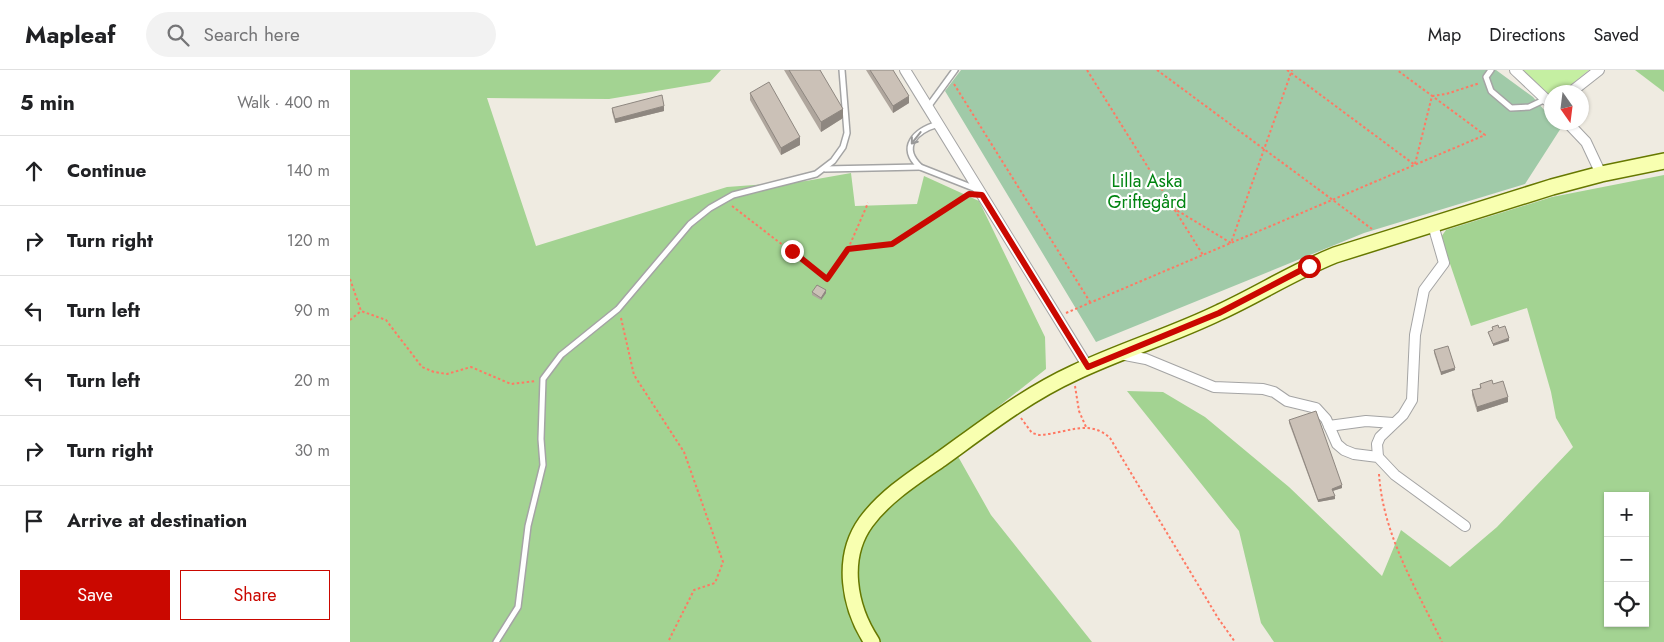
<!DOCTYPE html>
<html lang="en">
<head>
<meta charset="utf-8">
<style>
  :root { --surface:#fff; --page:#f2f2f2; --text:#202124; --muted:#757577; --line:#e0e0e0; --accent:#ca0800 }
  body { margin:0; font-family:Jost,sans-serif; background:var(--page); color:var(--text) }
  .controls { position:absolute; right:15px; bottom:15px; display:grid; overflow:hidden; border-radius:0px; box-shadow:0 1px 4px #0004 }
  .controls button { width:45px; height:45px; display:grid; place-items:center; padding:0; border:0; border-bottom:1px solid var(--line); background:var(--surface); color:var(--text); font:25px sans-serif }
  .compass { position:absolute; left:1194px; top:15px; width:45px; height:45px; border-radius:50%; background:var(--surface); box-shadow:0 1px 4px #0004; rotate:166deg }
  .stop { position:absolute; width:15px; height:15px; margin:-11px; border:4px solid #ca0800; border-radius:50%; background:#fff }
  .stop.end { background:#ca0800; border-color:#fff; box-shadow:0 1px 5px #0008 }
  .list { margin:0; padding:0; list-style:none }
  h2 { display:flex; justify-content:space-between; align-items:center; height:65px; margin:0; padding:0 20px; font-size:21px }
  h2 small { font-size:16px; font-weight:400; color:var(--muted) }
  .list li { display:grid; grid-template-columns:32px 1fr auto; gap:15px; align-items:center; box-sizing:border-box; height:70px; padding:0 20px; border-top:1px solid var(--line) }
  .list b { display:block; font-size:19px; white-space:nowrap }
  .list em { font-size:16px; font-style:normal; color:var(--muted) }
  .actions { display:flex; gap:10px; padding:15px 20px }
  .actions a { flex:1; padding:11px 0; border:1px solid var(--accent); border-radius:0px; text-align:center; font-size:18px; color:var(--accent) }
  .actions .main { background:var(--accent); color:#fff }
  .icon { flex:none; width:28px; height:28px; fill:none; stroke:currentColor; stroke-width:2; stroke-linecap:round; stroke-linejoin:round }
  .map { position:relative; flex:none; width:1314px; height:572px; overflow:hidden }
  header { display:flex; align-items:center; gap:30px; box-sizing:border-box; height:70px; padding:0 25px; background:var(--surface); border-bottom:1px solid var(--line) }
  header strong { font-size:24px }
  nav { display:flex; gap:28px; margin-inline-start:auto; font-size:18px }
  .search { width:350px; height:45px; background:var(--page); display:flex; align-items:center; gap:12px; box-sizing:border-box; padding:0 18px; border-radius:28px; color:var(--muted); font-size:19px }
  main { display:flex }
  aside { flex:1; background:var(--surface) }
  .map>svg:first-child { display:block }
  .grass { fill:#c5efa2 }
  .forest { fill:#a3d392; fill-rule:evenodd }
  .cemetery { fill:#a0caa8 }
  .lines { fill:none; stroke-linecap:round; stroke-linejoin:round }
  .lane-casing { stroke:#a4a4a4; stroke-width:8 }
  .street-casing { stroke:#a4a4a4; stroke-width:12 }
  .secondary-casing { stroke:#667800; stroke-width:18 }
  .path { stroke:#ff7963; stroke-width:2; stroke-dasharray:2.5 2.5; stroke-linecap:butt }
  .lane { stroke:#fff; stroke-width:5 }
  .street { stroke:#fff; stroke-width:10 }
  .secondary { stroke:#f8ffb0; stroke-width:15 }
  .wall { fill:#afa69d }
  .shaded-wall { fill:#8e8780 }
  .building { fill:#cbc1b7; stroke:#8e8780 }
  .oneway { stroke:#999 }
  .route { stroke:#ca0800; stroke-width:6 }
  .labels { text-anchor:middle; stroke-width:4.5; stroke-linejoin:round; paint-order:stroke }
  .park-label { font-size:18px; fill:#018411; stroke:#fff }
</style>
</head>
<body>
<header>
<strong>Mapleaf</strong>
<div class="search"><svg class="icon" aria-label="search" viewBox="0 0 24 24"><circle cx="10" cy="10" r="6"/><path d="M15 15l6 6"/></svg>Search here</div>
<nav><a>Map</a><a>Directions</a><a>Saved</a></nav>
</header>
<main>
<aside>
<h2>5 min<small>Walk · 400 m</small></h2>
<ul class="list">
<li><svg class="icon" aria-label="ahead" viewBox="0 0 24 24"><path d="M12 20V5M6 11l6-6 6 6"/></svg><div><b>Continue</b></div><em>140 m</em></li>
<li><svg class="icon" aria-label="right" viewBox="0 0 24 24"><path d="M7 20v-9h11M14 6l5 5-5 5"/></svg><div><b>Turn right</b></div><em>120 m</em></li>
<li><svg class="icon" aria-label="left" viewBox="0 0 24 24"><path d="M17 20v-9H6M10 6l-5 5 5 5"/></svg><div><b>Turn left</b></div><em>90 m</em></li>
<li><svg class="icon" aria-label="left" viewBox="0 0 24 24"><path d="M17 20v-9H6M10 6l-5 5 5 5"/></svg><div><b>Turn left</b></div><em>20 m</em></li>
<li><svg class="icon" aria-label="right" viewBox="0 0 24 24"><path d="M7 20v-9h11M14 6l5 5-5 5"/></svg><div><b>Turn right</b></div><em>30 m</em></li>
<li><svg class="icon" aria-label="arrive" viewBox="0 0 24 24"><path d="M6 21V4h12l-3 4 3 4H6"/></svg><div><b>Arrive at destination</b></div></li>
</ul>
<div class="actions"><a class="main">Save</a><a>Share</a></div>
</aside>
<div class="map">
<svg width="1314" height="572" viewBox="0 0 1314 572">
  <rect width="100%" height="100%" fill="#efebe1"/>
  <path class="grass" d="M1173,0H1239L1212,22H1202L1201,26Z"/>
  <g class="forest">
    <path d="M0,0H371L360,12L259,29L137,28L186,176L377,117L456,111L501,103L505,136L567,134L574,106L629,131L695,267L696,299L601,374L641,445L742,572H0Z"/>
    <path d="M1285,0H1314V22Z"/>
    <path d="M1314,105V572H924L911,553L889,461L777,321L813,322L855,347L939,417L1032,506L1051,460L1100,497L1147,457L1223,377L1206,348L1201,322L1177,238L1121,256L1091,167L1096,160L1202,127ZM1258,426H1295V553H1258Z"/>
  </g>
  <path class="cemetery" d="M611,0H1146L1183,27L1201,48L1202,52L1206,53L1211,58L1175,114L1014,163L746,272L595,21Z"/>
  <g class="lines">
    <defs>
      <g id="lane">
        <path d="M1141,0L1136,7L1141,21L1161,38L1179,37L1196,29"/>
        <path d="M578,37L605,0"/>
        <path d="M588,54C565,61 549,77 570,97L626,119"/>
        <path d="M475,99L570,97"/>
        <path d="M146,572L168,537L178,456L193,395L191,369L193,309L211,285L268,239L340,154L360,138L383,125L466,104L483,91L493,77L497,63L492,0"/>
      </g>
      <g id="street">
        <path d="M555,0L738,297"/>
        <path d="M1165,0L1202,35"/>
        <path d="M1221,22L1249,0"/>
        <path d="M1217,52L1236,72L1251,104"/>
        <path d="M770,284L796,289L864,317L913,319L924,322L937,331L966,338L976,349L987,374L994,380L1004,384L1028,387L1045,405L1115,456"/>
        <path d="M979,356L1016,351L1043,353"/>
        <path d="M1028,387L1027,374L1030,367L1053,345L1062,330L1065,265L1074,220L1094,193L1083,155"/>
      </g>
      <path id="secondary" d="M522,572C499,537 490,488 516,452C535,426 565,407 591,389C634,358 676,325 724,303C772,280 823,265 870,242C909,224 945,201 985,185L1202,117L1251,104L1314,91"/>
    </defs>
    <use href="#lane" class="lane-casing"/>
    <use href="#street" class="street-casing"/>
    <use href="#secondary" class="secondary-casing"/>
    <g class="path">
      <path d="M737,0L853,185"/>
      <path d="M807,0L1022,159"/>
      <path d="M937,0L1065,95"/>
      <path d="M604,14L740,232"/>
      <path d="M1082,26L1096,24L1130,13"/>
      <path d="M1065,94L1082,26"/>
      <path d="M382,136L477,209L498,179L542,174L617,125"/>
      <path d="M823,138L881,173L942,0"/>
      <path d="M498,179L518,133"/>
      <path d="M0,209L11,241L36,250L72,297L84,302L97,304L121,297L161,314L186,311"/>
      <path d="M716,243L1135,65L1047,0"/>
      <path d="M271,248L284,305L334,382L373,492L365,513L344,520L318,572"/>
      <path d="M0,250L11,241"/>
      <path d="M725,316L729,341L736,357"/>
      <path d="M671,348L682,363L689,365C715,364 739,348 760,368L868,548L885,572"/>
      <path d="M1029,404C1033,465 1066,518 1092,572"/>
    </g>
    <use href="#lane" class="lane"/>
    <use href="#street" class="street"/>
    <use href="#secondary" class="secondary"/>
  </g>
  <g class="wall">
    <path d="M434,0H470L493,48L471,62Z"/>
    <path d="M516,0H543L559,33L543,43Z"/>
    <path d="M400,23L450,75L431,85L400,30Z"/>
    <path d="M262,38L314,41L265,53L262,42Z"/>
    <path d="M462,222L476,223L471,230L462,225Z"/>
    <path d="M1084,280L1105,300L1091,305L1084,283Z"/>
    <path d="M1130,314H1143L1158,332L1127,342L1122,325V320L1130,318Z"/>
    <path d="M939,350L992,418L983,421L985,429L968,432L939,353Z"/>
  </g>
  <g class="shaded-wall">
    <path d="M559,26V33L543,43V36Z"/>
    <path d="M314,36V41L265,53V49Z"/>
    <path d="M493,39V48L471,62V52Z"/>
    <path d="M450,67V75L431,85V78Z"/>
    <path d="M476,220V223L471,230V228Z"/>
    <path d="M1159,268V271L1143,276V274Z"/>
    <path d="M1105,298V300L1091,305V302Z"/>
    <path d="M1158,327V332L1127,342V337Z"/>
    <path d="M992,415V418L982,421V419Z"/>
    <path d="M985,426V429L968,432V430Z"/>
  </g>
  <g class="building">
    <path d="M439,0H470L493,39L471,52Z"/>
    <path d="M520,0H543L559,26L543,36Z"/>
    <path d="M419,12L450,67L431,78L400,23Z"/>
    <path d="M312,25L314,36L265,49L262,38Z"/>
    <path d="M467,215L476,220L471,228L462,222Z"/>
    <path d="M1148,255L1149,258L1155,256L1159,268L1143,274L1138,262L1143,260L1142,257Z"/>
    <path d="M1098,276L1105,298L1091,302L1084,280Z"/>
    <path d="M1142,310L1143,314L1153,311L1158,327L1127,337L1122,320L1131,318L1130,314Z"/>
    <path d="M966,341L992,415L982,419L985,426L968,430L939,350Z"/>
  </g>
  <defs><path id="oneway-shaft" d="M-6 0H5M1.5-3L5.5 0L1.5 3" fill="none" stroke-width="1.6" stroke-linecap="round" stroke-linejoin="round" transform="scale(1.25)"/></defs>
  <use class="oneway" href="#oneway-shaft" transform="translate(566 68) rotate(128)"/>
  <g class="lines">
    <path class="route" d="M442,181L477,209L498,179L542,174L619,124L632,125L738,297L869,243L959,196"/>
  </g>
  <g class="labels">
    <g class="park-label">
      <text x="797" y="117">Lilla Aska<tspan x="797" dy="21">Griftegård</tspan></text>
    </g>
  </g>
</svg>
<div class="controls">
<button>+</button>
<button>−</button>
<button><svg class="icon" aria-label="locate" viewBox="0 0 24 24"><circle cx="12" cy="12" r="6"/><path d="M12 2v4M12 18v4M2 12h4M18 12h4"/></svg></button>
</div>
<svg class="compass" viewBox="-18 -18 36 36"><path d="M0-13l5 13h-10z" fill="#e53935"/><path d="M0 13l5-13h-10z" fill="#757577"/></svg>
<div class="stop" style="left:959px;top:196px"></div>
<div class="stop end" style="left:442px;top:181px"></div>
</div>
</main>
</body>
</html>
